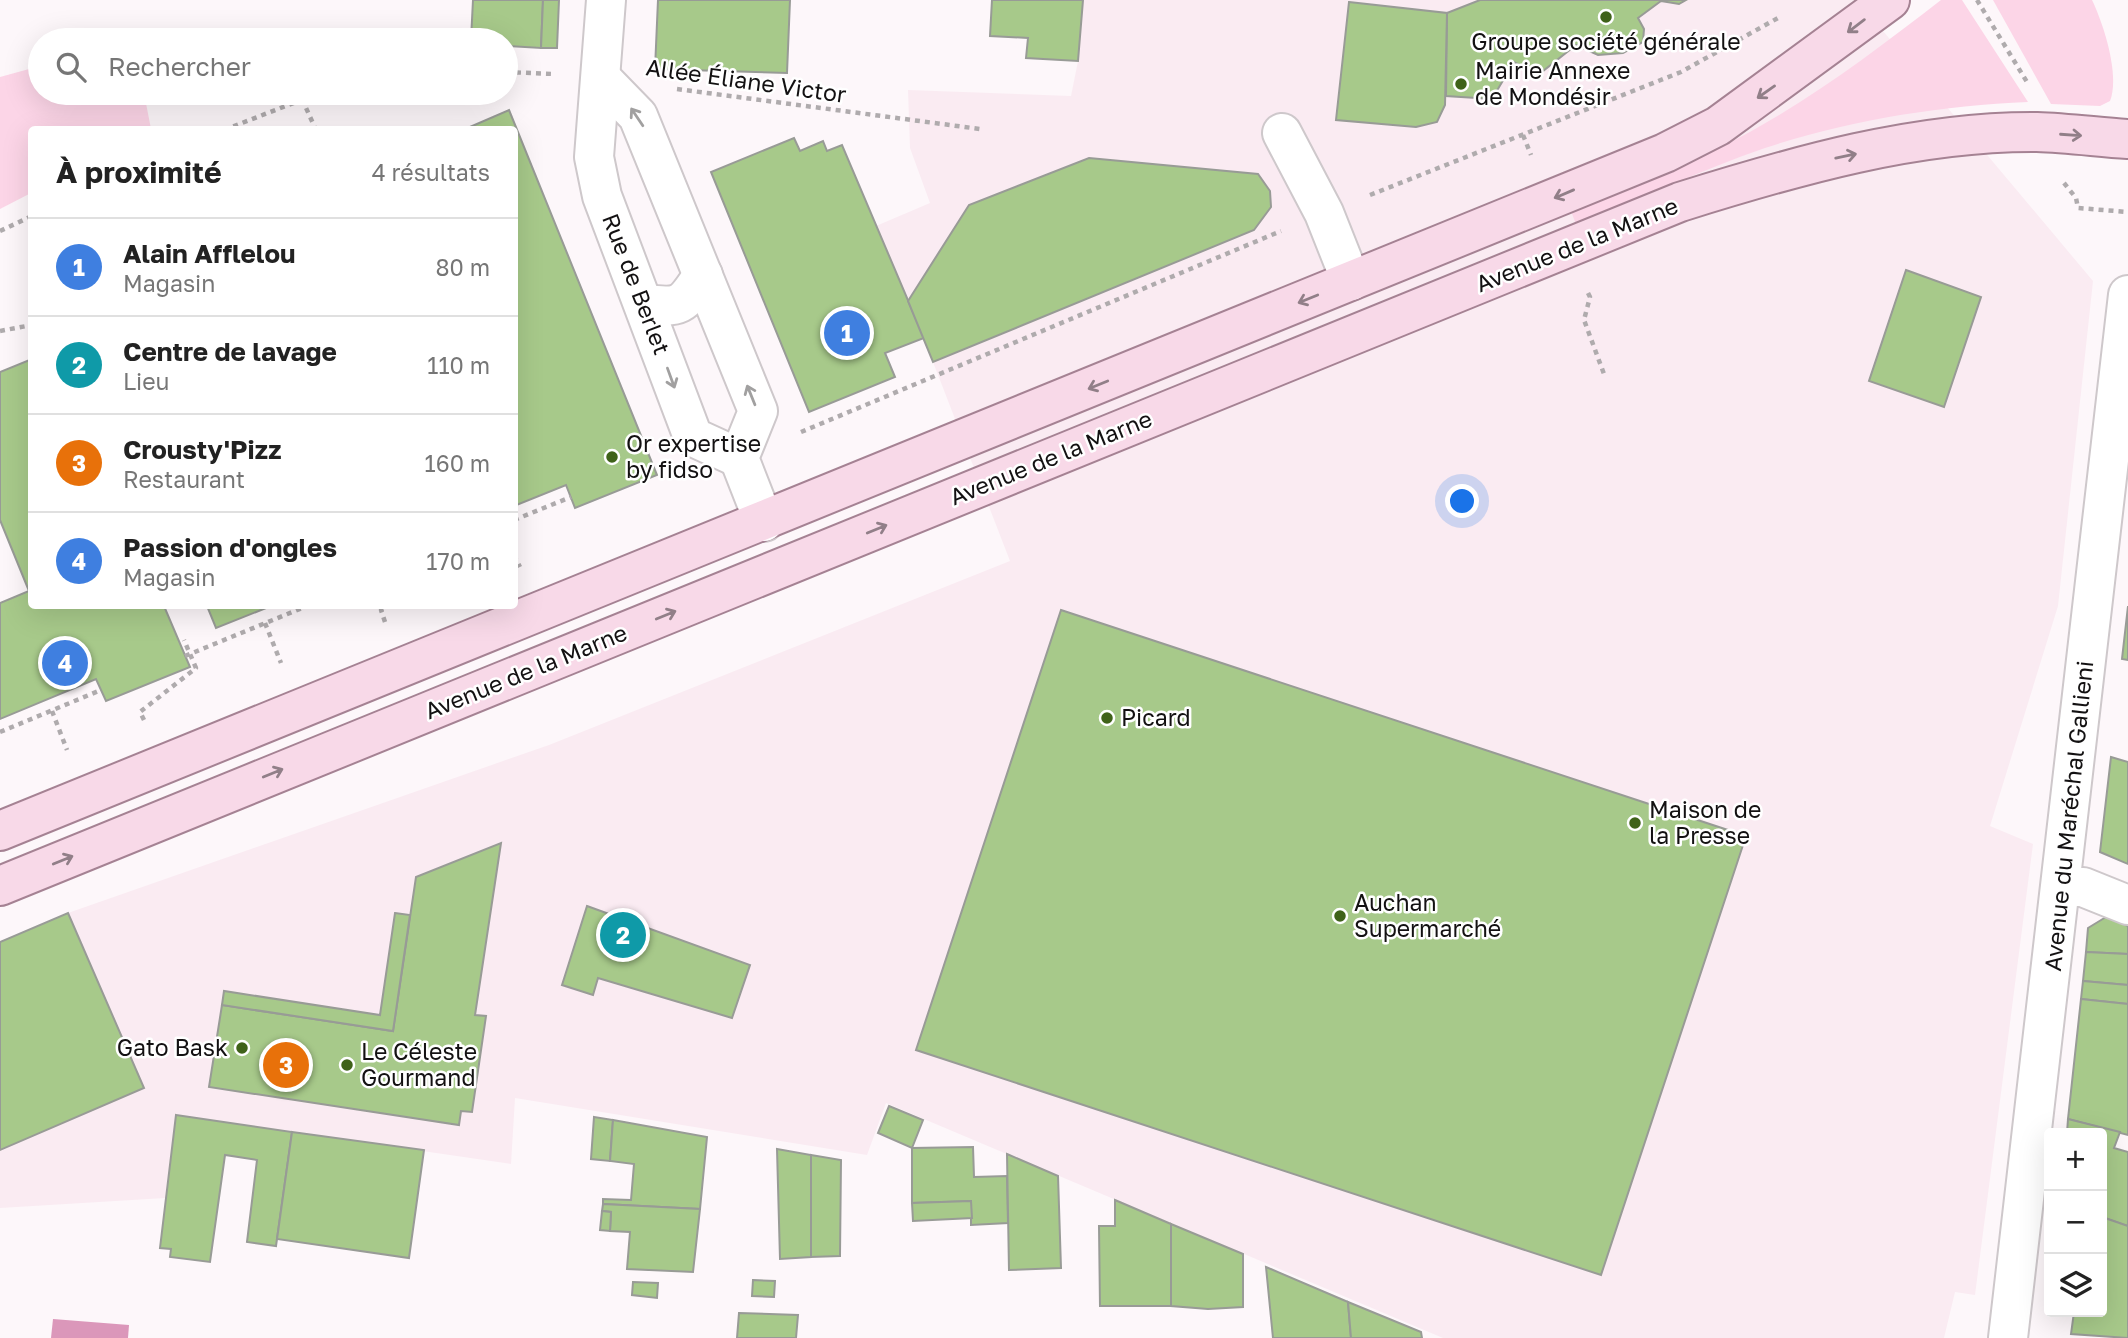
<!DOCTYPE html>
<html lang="fr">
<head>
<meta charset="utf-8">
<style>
  :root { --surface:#fff; --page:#f2f2f2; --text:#222; --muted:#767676; --line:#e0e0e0; --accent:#db2777 }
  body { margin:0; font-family:"Golos Text",sans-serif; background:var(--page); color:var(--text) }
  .controls { position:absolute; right:21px; bottom:21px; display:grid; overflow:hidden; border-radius:7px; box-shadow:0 7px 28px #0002 }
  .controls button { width:63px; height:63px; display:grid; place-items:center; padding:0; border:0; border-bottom:2px solid var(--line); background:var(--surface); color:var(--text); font:35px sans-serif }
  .you { position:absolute; left:1463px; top:502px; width:24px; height:24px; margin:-18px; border:5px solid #fff; border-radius:50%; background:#1a73e8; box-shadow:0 0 0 10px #1a73e833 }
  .badge { display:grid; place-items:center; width:46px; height:46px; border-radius:50%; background:var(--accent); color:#fff; font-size:23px; font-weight:700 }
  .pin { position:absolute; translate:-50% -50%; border:4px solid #fff; box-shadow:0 2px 7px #0006 }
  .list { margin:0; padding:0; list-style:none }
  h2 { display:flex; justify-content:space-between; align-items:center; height:91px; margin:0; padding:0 28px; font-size:30px }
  h2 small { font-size:23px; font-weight:400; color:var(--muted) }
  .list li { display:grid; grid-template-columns:46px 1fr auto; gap:21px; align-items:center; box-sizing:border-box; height:98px; padding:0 28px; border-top:2px solid var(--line) }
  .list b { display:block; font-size:26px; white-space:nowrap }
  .list p { margin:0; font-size:23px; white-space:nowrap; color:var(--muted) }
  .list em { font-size:23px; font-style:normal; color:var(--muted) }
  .icon { flex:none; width:38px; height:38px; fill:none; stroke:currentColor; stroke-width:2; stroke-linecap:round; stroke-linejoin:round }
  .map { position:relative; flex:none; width:2128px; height:1338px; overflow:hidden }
  .search { position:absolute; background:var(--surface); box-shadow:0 7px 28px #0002; left:28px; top:28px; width:490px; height:77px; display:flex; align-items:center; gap:18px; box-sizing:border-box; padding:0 24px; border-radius:38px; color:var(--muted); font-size:26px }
  .panel { position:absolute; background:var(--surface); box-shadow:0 7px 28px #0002; left:28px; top:126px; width:490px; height:483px; border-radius:7px }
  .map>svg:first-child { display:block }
  .built { fill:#faebf2 }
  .green { fill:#fcd5e7 }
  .water { fill:#db97ba }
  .building { fill:#a7c98a; stroke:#989b96; stroke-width:2 }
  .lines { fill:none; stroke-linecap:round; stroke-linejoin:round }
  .minor-casing { stroke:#cec8cb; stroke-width:42 }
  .major-casing { stroke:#a58293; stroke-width:42 }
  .path { stroke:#afabad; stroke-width:4.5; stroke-dasharray:5 5; stroke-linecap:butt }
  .minor { stroke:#fff; stroke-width:38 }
  .major { stroke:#f8d9e8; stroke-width:38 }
  .oneway { stroke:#917f88 }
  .oneway2 { stroke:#a1a0a0 }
  .poi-dot { fill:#3f6219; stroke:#fff; stroke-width:2.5 }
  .labels { text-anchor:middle; stroke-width:5; stroke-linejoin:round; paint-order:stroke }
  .poi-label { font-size:23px; fill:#131112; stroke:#fff; text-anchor:start }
  .street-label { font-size:23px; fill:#131112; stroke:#fff }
</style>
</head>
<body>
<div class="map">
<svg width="2128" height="1338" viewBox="0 0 2128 1338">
  <rect width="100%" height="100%" fill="#fdf7fa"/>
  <path class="built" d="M1083,0H1857L2093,281L2058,606L1990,826L2033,844L1975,1295L1955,1292L1944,1338H1443L886,1103L867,1155L515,1098L511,1164L176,1115L165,1198L0,1208V943L68,913L549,745L1010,561L933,362L876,226L930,203L910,148L908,90L1071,96L1078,61Z"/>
  <g class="green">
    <path d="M1941,0H1962L2028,102C1940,106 1849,120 1765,148C1701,170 1639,199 1577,227L1571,211C1620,191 1670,171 1719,148C1799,109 1871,54 1941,0Z"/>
    <path d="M1993,0H2092C2104,25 2120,76 2110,101L2100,106L2051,104Z"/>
    <path d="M40,66V93H144L151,129L32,130L31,193L0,209V77Z"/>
  </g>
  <path class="water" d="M53,1319L129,1325L128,1338H51Z"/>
  <g class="building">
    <path d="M473,0H543L541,48L506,46V40H471Z"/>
    <path d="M543,0H559L557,48H541Z"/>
    <path d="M658,0H790L787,73L655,69Z"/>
    <path d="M992,0H1083L1078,61L1026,58L1028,38L990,36Z"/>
    <path d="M1480,0H1686L1679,4L1661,1L1638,18L1644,29L1643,42L1623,53L1598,55L1576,45L1538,75L1514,62L1492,99L1446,96L1447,13Z"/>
    <path d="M1349,2L1447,13L1445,105L1437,122L1416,127L1336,120Z"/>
    <path d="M509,110L657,475L575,508L566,485L514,506V130H463Z"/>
    <path d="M794,138L800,151L823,141L827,151L842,145L924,338L885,353L895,377L809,412L711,172Z"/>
    <path d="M1089,158L1258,174L1270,191L1271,207L1254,230L933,362L908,301L969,205Z"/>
    <path d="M1906,270L1981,297L1944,407L1869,381Z"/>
    <path d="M32,359V606H164L190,667L106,701L96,679L0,719V603L29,591L0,520V372Z"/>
    <path d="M207,606H271L216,628Z"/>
    <path d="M2128,606V660L2122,659Z"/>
    <path d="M1061,610L1746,836L1601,1275L916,1050Z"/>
    <path d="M2111,757L2128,762V864L2100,852Z"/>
    <path d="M501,843L475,1015L486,1016L472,1112L461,1111L459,1125L209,1087L222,1005L393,1031L416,877Z"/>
    <path d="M587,906L750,965L732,1018L598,978L593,995L562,985Z"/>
    <path d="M68,913L144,1088L0,1150V942Z"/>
    <path d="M395,913L410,915L393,1031L222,1005L224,991L380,1015Z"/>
    <path d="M2106,917L2128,926V954L2086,952L2088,928Z"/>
    <path d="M2086,952L2128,954V985L2083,981Z"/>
    <path d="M2083,981L2128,985V1004L2081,999Z"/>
    <path d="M2081,999L2128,1004V1135L2068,1119Z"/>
    <path d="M889,1106L923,1120L912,1148L878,1133Z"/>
    <path d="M176,1115L292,1132L276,1246L247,1242L257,1160L225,1155L210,1262L170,1257L171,1249L160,1248Z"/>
    <path d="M594,1117L613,1120L610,1161L591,1159Z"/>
    <path d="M2068,1119L2120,1132L2114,1148L2128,1152V1226L2102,1217V1133H2067Z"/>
    <path d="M613,1120L707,1137L700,1209L603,1204V1199L631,1200L634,1164L610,1161Z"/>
    <path d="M292,1132L424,1150L409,1258L277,1239Z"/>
    <path d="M973,1147L974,1177L1007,1176L1008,1223L971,1225V1201L912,1203V1148Z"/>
    <path d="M777,1149L811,1155V1257L780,1259Z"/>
    <path d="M1007,1154L1058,1176L1061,1268L1009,1270Z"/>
    <path d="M811,1155L841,1160L840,1256L811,1257Z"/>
    <path d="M1115,1200L1171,1224V1306H1100L1099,1226H1115Z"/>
    <path d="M971,1201L972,1218L913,1221L912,1203Z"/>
    <path d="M603,1204L700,1209L693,1272L627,1269L630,1232L610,1231L611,1212L602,1211Z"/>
    <path d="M602,1211L611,1212L610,1231L600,1230Z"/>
    <path d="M2102,1217L2128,1226V1338L2071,1334L2074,1312H2102Z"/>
    <path d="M1171,1224L1243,1254V1307L1208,1309L1171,1306Z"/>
    <path d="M1266,1267L1348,1302L1351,1338H1273Z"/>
    <path d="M753,1280L775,1281L774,1297L752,1296Z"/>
    <path d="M633,1282L658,1283L657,1298L632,1295Z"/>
    <path d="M1348,1302L1421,1332L1422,1338H1351Z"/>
    <path d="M739,1313L798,1315L796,1338H737Z"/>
  </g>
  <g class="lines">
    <defs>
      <g id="minor">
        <path d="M606,0L594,157L602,196L693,437L739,458"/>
        <path d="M602,79L638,116L758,411L739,458L764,522"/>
        <path d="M1282,133L1324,213L1351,281"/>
        <path d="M644,304C681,308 682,307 703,275"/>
        <path d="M2062,887H2083L2128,905"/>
        <path d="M2008,1338L2128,295"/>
      </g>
      <g id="major">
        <path d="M0,831L1665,153L1718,126L1890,0"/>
        <path d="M0,886L1680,202C1795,166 1916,131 2037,132C2067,133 2098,137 2128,139"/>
      </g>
    </defs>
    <use href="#minor" class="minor-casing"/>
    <use href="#major" class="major-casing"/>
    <g class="path">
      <path d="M1977,0L2027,82"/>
      <path d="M506,72L554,74"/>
      <path d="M677,89L980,129"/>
      <path d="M302,99L316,130"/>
      <path d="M224,130L319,93"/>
      <path d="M1523,135L1531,155"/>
      <path d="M2064,183L2076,198L2078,208L2128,212"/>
      <path d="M1370,195L1681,72L1778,18"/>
      <path d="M0,231L32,216"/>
      <path d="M1588,293L1590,297L1584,320L1604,374"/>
      <path d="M0,331L32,325"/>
      <path d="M801,432L1281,231"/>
      <path d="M514,520L571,497"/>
      <path d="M514,555L520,567"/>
      <path d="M385,622L381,610L387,606"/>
      <path d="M265,623L281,663"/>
      <path d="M185,656L307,606"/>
      <path d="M52,711L67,750"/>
      <path d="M144,720L140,712L196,668L184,640"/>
      <path d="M0,732L101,690"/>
    </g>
    <use href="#minor" class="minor"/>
    <use href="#major" class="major"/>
  </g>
  <defs><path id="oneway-shaft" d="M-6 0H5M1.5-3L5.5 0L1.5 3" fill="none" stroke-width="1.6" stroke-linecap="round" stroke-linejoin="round" transform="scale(1.75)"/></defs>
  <g class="oneway">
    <use href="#oneway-shaft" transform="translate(1856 26) rotate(143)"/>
    <use href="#oneway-shaft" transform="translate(1766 92) rotate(145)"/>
    <use href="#oneway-shaft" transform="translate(2071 135) rotate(4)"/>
    <use href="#oneway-shaft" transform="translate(1846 156) rotate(-12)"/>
    <use href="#oneway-shaft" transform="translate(1564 194) rotate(157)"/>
    <use href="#oneway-shaft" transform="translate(1308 299) rotate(158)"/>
    <use href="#oneway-shaft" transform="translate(1098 385) rotate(158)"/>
    <use href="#oneway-shaft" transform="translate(877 529) rotate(-22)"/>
    <use href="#oneway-shaft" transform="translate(666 615) rotate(-22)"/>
    <use href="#oneway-shaft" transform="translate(273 773) rotate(-22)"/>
    <use href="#oneway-shaft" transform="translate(63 860) rotate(-22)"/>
  </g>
  <g class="oneway2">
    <use href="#oneway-shaft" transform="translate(637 117) rotate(-124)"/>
    <use href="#oneway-shaft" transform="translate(671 378) rotate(70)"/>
    <use href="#oneway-shaft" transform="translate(751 395) rotate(-112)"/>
  </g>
  <g class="poi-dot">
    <circle cx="1606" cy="17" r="7"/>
    <circle cx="1461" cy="84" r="7"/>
    <circle cx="612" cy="457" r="7"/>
    <circle cx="1107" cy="718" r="7"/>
    <circle cx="1635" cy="823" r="7"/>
    <circle cx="1340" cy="916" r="7"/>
    <circle cx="242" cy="1048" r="7"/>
    <circle cx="347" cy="1065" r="7"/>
  </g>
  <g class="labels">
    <g class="poi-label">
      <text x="1606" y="50" text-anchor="middle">Groupe société générale</text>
      <text x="1475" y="79">Mairie Annexe<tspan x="1475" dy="26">de Mondésir</tspan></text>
      <text x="626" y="452">Or expertise<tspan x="626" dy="26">by fidso</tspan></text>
      <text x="1121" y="726">Picard</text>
      <text x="1649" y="818">Maison de<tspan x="1649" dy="26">la Presse</tspan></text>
      <text x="1354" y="911">Auchan<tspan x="1354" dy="26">Supermarché</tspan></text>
      <text x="228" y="1056" text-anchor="end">Gato Bask</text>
      <text x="361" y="1060">Le Céleste<tspan x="361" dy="26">Gourmand</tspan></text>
    </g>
    <g class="street-label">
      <text transform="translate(746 81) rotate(8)" y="8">Allée Éliane Victor</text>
      <text transform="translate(1577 245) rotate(-22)" y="8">Avenue de la Marne</text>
      <text transform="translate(636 284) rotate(69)" y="8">Rue de Berlet</text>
      <text transform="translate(1051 458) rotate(-22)" y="8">Avenue de la Marne</text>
      <text transform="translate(526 672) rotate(-22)" y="8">Avenue de la Marne</text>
      <text transform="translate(2069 816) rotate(-84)" y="8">Avenue du Maréchal Gallieni</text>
    </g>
  </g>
</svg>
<div class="controls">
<button>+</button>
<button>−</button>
<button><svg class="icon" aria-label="layers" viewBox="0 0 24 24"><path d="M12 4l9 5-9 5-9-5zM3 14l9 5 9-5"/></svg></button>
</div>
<div class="you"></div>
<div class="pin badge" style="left:847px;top:333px;background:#3f7fe0">1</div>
<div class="pin badge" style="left:623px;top:935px;background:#0f9aa8">2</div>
<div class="pin badge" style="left:286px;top:1065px;background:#e8710a">3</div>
<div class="pin badge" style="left:65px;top:663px;background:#3f7fe0">4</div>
<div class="search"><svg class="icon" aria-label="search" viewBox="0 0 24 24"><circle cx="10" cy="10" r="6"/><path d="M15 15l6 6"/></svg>Rechercher</div>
<section class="panel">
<h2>À proximité<small>4 résultats</small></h2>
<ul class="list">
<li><span class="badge" style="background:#3f7fe0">1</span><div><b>Alain Afflelou</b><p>Magasin</p></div><em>80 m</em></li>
<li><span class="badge" style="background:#0f9aa8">2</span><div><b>Centre de lavage</b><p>Lieu</p></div><em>110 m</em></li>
<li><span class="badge" style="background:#e8710a">3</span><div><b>Crousty'Pizz</b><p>Restaurant</p></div><em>160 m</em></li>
<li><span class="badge" style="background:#3f7fe0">4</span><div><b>Passion d'ongles</b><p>Magasin</p></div><em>170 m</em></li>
</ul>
</section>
</div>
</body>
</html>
